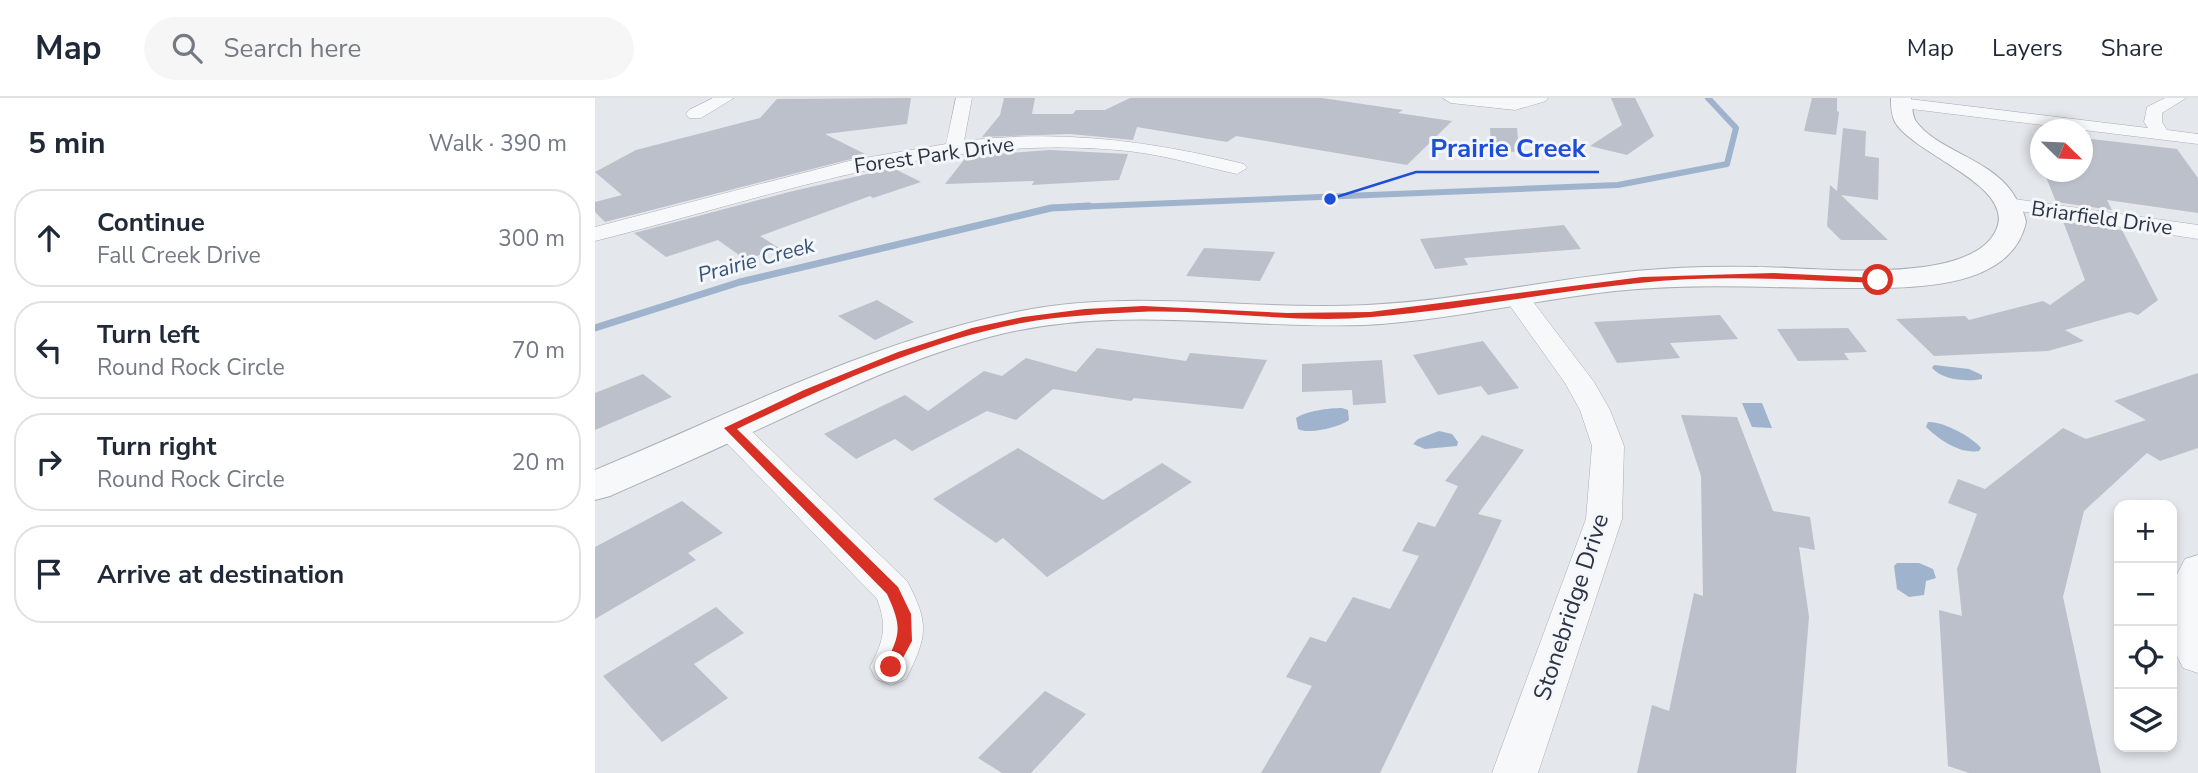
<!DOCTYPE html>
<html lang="en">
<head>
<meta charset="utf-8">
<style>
  :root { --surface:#fff; --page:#f6f6f7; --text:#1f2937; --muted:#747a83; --line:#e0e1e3 }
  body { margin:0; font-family:"Nunito Sans",sans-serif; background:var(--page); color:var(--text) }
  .controls { position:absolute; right:21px; bottom:21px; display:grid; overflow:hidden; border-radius:14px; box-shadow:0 4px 10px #0003 }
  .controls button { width:63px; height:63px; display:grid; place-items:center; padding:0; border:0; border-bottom:2px solid var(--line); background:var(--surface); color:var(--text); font:35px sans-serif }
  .compass { position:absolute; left:1435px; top:21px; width:63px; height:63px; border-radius:50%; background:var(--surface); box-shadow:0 4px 10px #0003; rotate:113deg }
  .stop { position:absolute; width:21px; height:21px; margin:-16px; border:5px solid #d93025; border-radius:50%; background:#fff }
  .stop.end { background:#d93025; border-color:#fff; box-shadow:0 2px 7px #0008 }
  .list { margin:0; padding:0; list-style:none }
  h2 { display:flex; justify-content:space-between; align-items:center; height:91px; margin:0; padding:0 28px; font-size:30px }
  h2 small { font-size:23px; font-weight:400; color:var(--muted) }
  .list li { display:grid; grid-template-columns:46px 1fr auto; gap:21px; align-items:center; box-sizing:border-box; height:98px; margin:0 14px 14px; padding:0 14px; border:2px solid var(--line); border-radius:28px }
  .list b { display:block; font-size:26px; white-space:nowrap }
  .list p { margin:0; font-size:23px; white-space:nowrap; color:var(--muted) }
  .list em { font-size:23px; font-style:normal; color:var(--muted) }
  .icon { flex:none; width:38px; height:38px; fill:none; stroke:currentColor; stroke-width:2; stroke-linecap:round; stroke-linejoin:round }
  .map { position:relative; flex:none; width:1603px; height:675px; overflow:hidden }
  header { display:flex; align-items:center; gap:42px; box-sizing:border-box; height:98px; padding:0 35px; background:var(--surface); border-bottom:2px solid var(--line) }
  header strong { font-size:33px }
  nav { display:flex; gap:38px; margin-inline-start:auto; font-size:24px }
  .search { width:490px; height:63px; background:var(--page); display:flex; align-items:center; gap:18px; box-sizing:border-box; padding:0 24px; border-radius:38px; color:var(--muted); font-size:26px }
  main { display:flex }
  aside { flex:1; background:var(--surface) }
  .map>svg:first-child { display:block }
  .water { fill:#9fb4cc }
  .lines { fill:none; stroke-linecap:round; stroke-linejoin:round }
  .stream-far1 { stroke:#9fb4cc; stroke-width:6 }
  .stream { stroke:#9fb4cc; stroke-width:7 }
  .building { fill:#bbc0ca }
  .minor-casing { stroke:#a9aeb7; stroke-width:1 }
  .tertiary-casing { stroke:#a9aeb7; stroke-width:2 }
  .minor { fill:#f7f8fa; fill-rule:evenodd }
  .tertiary { fill:#f7f8fa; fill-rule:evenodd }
  .route { fill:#d93025 }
  .labels { text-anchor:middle; stroke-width:6; stroke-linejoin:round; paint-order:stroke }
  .far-street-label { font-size:21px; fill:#2b3445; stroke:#f4f6f9 }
  .far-water-label { font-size:21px; font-style:italic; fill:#34527a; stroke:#f4f6f9 }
  .street-label { font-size:24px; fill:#2b3445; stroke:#f4f6f9 }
  .leader { fill:none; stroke:#1d4ed8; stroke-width:2.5 }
  .callout-dot { fill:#1d4ed8; stroke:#f4f6f9; stroke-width:2.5 }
  .callout-label { font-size:26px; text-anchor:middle; font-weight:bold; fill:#1d4ed8; stroke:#f4f6f9; stroke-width:6; stroke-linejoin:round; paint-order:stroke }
</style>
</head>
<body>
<header>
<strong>Map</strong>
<div class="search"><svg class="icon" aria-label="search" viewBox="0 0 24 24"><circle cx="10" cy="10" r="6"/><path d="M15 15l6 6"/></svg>Search here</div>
<nav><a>Map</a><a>Layers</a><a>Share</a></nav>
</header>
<main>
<aside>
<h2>5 min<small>Walk · 390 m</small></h2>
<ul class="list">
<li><svg class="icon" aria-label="ahead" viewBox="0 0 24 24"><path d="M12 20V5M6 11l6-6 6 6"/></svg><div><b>Continue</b><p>Fall Creek Drive</p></div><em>300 m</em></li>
<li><svg class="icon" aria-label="left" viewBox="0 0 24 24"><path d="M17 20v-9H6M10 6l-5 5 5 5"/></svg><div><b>Turn left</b><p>Round Rock Circle</p></div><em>70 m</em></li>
<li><svg class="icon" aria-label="right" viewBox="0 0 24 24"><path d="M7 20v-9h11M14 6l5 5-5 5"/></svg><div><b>Turn right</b><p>Round Rock Circle</p></div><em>20 m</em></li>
<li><svg class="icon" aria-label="arrive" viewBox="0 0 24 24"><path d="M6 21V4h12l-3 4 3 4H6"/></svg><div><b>Arrive at destination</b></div></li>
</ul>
</aside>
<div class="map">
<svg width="1603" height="675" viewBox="0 0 1603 675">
  <rect width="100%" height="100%" fill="#e4e7ec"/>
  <g class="water">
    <path d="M1339,267L1374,271L1387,277V281C1371,284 1348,282 1337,270Z"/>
    <path d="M1147,305H1167L1177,330L1157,329Z"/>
    <path d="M747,310L753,312L754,322C745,329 713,337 703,331L701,320C711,313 734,310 747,310Z"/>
    <path d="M1333,324C1348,323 1377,339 1386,350L1384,353C1364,356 1345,342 1331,329Z"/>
    <path d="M844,333L857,336L863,344L862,348L830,351L818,346L823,341Z"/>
    <path d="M1302,465H1324L1338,471L1341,480L1331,483L1329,497L1314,499L1302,491L1299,468Z"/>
  </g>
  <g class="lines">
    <path class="stream-far1" d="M455,110L1023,87L1132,66L1141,30L1113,0"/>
    <path class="stream" d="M0,230L145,184L456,110L494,108"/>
  </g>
  <g class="building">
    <path d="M316,0L312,26L230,36L272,57L10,124L0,114V104L27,97L0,74L41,52L165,20L182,1Z"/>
    <path d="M409,0H440L437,16H478L481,12H510L535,0H727L808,12L803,15L857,23L812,67L641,38L632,44L542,29L538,42L475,36L387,39L405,17Z"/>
    <path d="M1016,0H1040L1059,38L1032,57L995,48L1027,27Z"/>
    <path d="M1217,0H1242V13L1244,14L1241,37L1209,33Z"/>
    <path d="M895,30H922L924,54L896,53Z"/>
    <path d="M1248,30L1271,33L1270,58L1284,60L1283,102L1246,97L1293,142H1246L1232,128L1235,87L1242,93Z"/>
    <path d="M1488,40L1582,51L1603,80V115L1512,102L1517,112L1461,104L1449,74H1488Z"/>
    <path d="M455,52L533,56L524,82L437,87L439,83L350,86L372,58Z"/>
    <path d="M298,70L326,84L278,100L275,98L165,138L184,150L151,162L123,142L71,159L39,135L194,94Z"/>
    <path d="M1468,123L1527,132L1563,202L1543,217L1535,214L1470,232L1489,243L1453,253L1339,258L1301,221L1370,218L1374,222L1448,203L1455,207L1490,182Z"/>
    <path d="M969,127L986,151L869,160L873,167L840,171L825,141Z"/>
    <path d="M609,150L680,154L665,183L591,178Z"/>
    <path d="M282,202L319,224L280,242L243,218Z"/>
    <path d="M1125,217L1143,241L1075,245L1085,260L1022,265L999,224Z"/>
    <path d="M1253,230L1272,254L1249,255L1254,262L1203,263L1182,231Z"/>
    <path d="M888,243L924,290L893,297L886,288L843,297L818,257Z"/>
    <path d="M502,250L591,263L595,255L672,262L648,311L539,300L536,303L458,291L421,322L392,313L317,353L300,341L261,361L229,336L310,297L333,313L389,273L407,278L431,260L481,274Z"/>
    <path d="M787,262L791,305L758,307L757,292L707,294V266Z"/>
    <path d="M1603,275V350L1565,363L1552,355L1489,413L1468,499L1506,675H1374L1353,668L1344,512L1367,518L1362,471L1382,416L1353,405L1363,381L1390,391L1468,330L1491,341L1551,322L1519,303Z"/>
    <path d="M48,276L77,299L0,332V295Z"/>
    <path d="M1086,317L1142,319L1178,413L1215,419L1220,452L1204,449L1214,519L1201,675H1042L1057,607L1074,613L1099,495L1108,498L1106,378Z"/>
    <path d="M887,337L929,352L883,416L907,422L785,675H666L717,588L691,579L715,539L731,544L758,499L795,511L824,458L807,453L823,424L840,429L863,388L850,383Z"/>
    <path d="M423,350L508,402L567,365L597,384L452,479L408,440L401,445L338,401Z"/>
    <path d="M87,403L128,435L93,455L101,462L0,521V449Z"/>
    <path d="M121,509L149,535L99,566L133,600L67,644L8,578Z"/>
    <path d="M450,593L491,616L436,675H407L383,660Z"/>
  </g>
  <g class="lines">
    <defs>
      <g id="minor">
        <path d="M118,0H139L106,20H94L91,16L94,12Z"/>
        <path d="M361,0H377L369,43C465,31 556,43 649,66L652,70L642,76C602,67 563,55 522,52C341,36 173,100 0,143V129L258,62L351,46Z"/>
        <path d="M848,0H953L951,3L920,12L856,5Z"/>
        <path d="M1306,0L1553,30L1549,24L1552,9L1570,0H1591L1567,15V24L1572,32L1603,36V46L1300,9L1298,5Z"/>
        <path d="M1412,100L1603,127V141L1405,110L1401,106L1405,102Z"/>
        <path d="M921,190L930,193L999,284L1015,312L1029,348L1027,421L943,675H897L991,421L997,348L985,312L970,285L908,198L912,193Z"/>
        <path d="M135,320L146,323L312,483C335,526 332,539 311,581L296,587L281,581L275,569C288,544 293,529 282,501L124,337L119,330L124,323Z"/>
        <path d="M1603,457V575L1588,570L1582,558L1578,484L1590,461Z"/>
      </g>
      <path id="tertiary" d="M1296,0H1316C1317,7 1317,15 1320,22C1340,52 1392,59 1417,94C1423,104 1429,112 1431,124C1417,189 1325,190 1272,190C1188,191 1104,184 1020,193C936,202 853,223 769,227C647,231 526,207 406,236C316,258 234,299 151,337C106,358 60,378 15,398L0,402V372C138,315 274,244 421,214C538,190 654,213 772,207C862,203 950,182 1040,173C1081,169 1122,168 1163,169C1216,169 1379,190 1402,130C1419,87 1318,56 1300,24C1296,16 1296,8 1296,0Z"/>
    </defs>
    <use href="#minor" class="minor-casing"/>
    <use href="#tertiary" class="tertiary-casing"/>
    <use href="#minor" class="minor"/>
    <use href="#tertiary" class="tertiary"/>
  </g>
  <path class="route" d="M1178,175L1283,180L1288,182L1283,185C1204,182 1123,176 1044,185C955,194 866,212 777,219C699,226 621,211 543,214C504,216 465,218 427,225C327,244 233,288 142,331L303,489L316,516L317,543L301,573L296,575L289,569C305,536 308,531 292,496L129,330L209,292L303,254L377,230L428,219L490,211L548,208L692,215L775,214L1047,179Z"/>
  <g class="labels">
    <g class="far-street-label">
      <text transform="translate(339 57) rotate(-8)" y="7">Forest Park Drive</text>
      <text transform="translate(1507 120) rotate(8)" y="7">Briarfield Drive</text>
    </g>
    <g class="far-water-label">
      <text transform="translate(161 162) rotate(-15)" y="7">Prairie Creek</text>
    </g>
    <g class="street-label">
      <text transform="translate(976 509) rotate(-72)" y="8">Stonebridge Drive</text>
    </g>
  </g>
  <path class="leader" d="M735 101L821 74H1004"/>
  <circle class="callout-dot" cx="735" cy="101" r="7"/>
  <g class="callout-label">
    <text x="913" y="59">Prairie Creek</text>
  </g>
</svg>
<div class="controls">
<button>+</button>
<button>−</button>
<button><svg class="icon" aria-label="locate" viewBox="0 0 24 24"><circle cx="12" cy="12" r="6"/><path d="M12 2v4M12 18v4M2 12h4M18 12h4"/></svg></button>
<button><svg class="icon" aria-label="layers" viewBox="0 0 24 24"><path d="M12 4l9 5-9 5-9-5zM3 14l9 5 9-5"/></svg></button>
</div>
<svg class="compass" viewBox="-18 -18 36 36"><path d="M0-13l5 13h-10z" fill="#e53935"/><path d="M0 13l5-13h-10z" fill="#747a83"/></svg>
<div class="stop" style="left:1283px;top:182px"></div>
<div class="stop end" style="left:296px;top:569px"></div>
</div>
</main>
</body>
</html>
